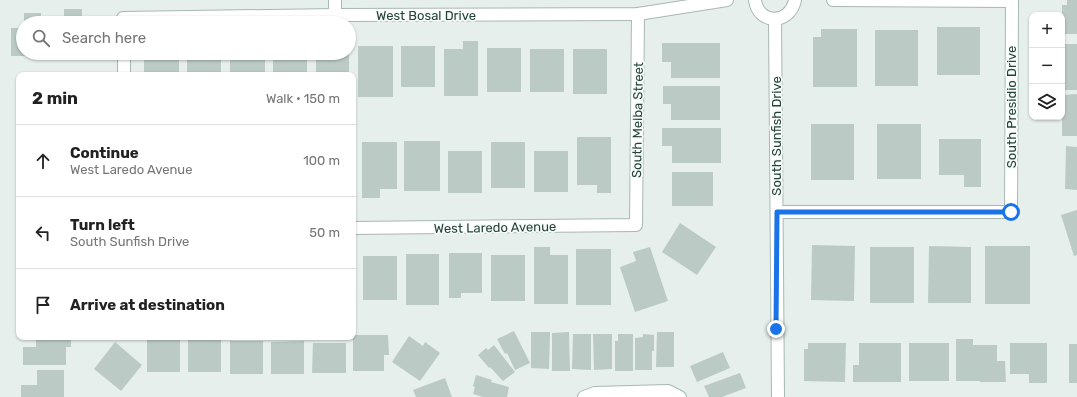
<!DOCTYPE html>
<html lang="en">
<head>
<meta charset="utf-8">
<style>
  :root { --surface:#fff; --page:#f2f2f2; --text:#222; --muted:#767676; --line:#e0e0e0 }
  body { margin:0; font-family:Rubik,sans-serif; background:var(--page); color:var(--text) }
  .controls { position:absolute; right:12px; top:12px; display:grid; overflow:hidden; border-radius:8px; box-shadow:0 1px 3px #0004 }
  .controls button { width:36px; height:36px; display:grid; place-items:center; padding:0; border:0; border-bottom:1px solid var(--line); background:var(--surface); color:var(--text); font:20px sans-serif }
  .stop { position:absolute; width:12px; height:12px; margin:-9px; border:3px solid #1a73e8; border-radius:50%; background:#fff }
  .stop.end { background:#1a73e8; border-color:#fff; box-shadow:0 1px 4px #0008 }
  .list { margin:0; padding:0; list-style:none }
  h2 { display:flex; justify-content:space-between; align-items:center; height:52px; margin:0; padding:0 16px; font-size:17px }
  h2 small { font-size:13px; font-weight:400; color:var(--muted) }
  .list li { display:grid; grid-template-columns:26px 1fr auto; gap:12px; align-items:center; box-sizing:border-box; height:72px; padding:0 16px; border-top:1px solid var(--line) }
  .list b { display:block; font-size:15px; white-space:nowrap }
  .list p { margin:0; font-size:13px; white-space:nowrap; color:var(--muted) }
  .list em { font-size:13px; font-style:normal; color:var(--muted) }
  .icon { flex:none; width:22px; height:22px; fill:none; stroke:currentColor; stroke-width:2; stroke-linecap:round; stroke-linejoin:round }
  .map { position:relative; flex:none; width:1077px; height:397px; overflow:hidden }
  .search { position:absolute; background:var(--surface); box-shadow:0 1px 3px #0004; left:16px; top:16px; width:340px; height:44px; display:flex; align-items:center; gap:10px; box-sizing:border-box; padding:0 14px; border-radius:22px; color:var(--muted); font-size:15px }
  .panel { position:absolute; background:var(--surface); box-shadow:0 1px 3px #0004; left:16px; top:72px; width:340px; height:268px; border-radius:8px }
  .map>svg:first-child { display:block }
  .building { fill:#bbcac4 }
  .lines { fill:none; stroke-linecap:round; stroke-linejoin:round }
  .minor-casing { stroke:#a8b8b2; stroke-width:14 }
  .tertiary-casing { stroke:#a8b8b2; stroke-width:14 }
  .minor { stroke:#fff; stroke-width:12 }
  .tertiary { stroke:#fff; stroke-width:12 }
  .route { stroke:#1a73e8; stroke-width:5 }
  .labels { text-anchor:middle; stroke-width:3.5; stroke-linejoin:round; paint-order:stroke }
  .street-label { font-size:13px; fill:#24423a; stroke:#f7fbf9 }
</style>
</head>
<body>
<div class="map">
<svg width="1077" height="397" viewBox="0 0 1077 397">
  <rect width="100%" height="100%" fill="#e6efeb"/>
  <g class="building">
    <path d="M1067,0H1077V34H1062V5H1067Z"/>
    <rect x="64" y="9" width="18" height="14"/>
    <rect x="24" y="13" width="17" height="10"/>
    <rect x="937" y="27" width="43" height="48"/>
    <path d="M11,28H23V53H41V56H11Z"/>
    <path d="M821,29H857V87H813V37H821Z"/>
    <rect x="875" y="30" width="43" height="56"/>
    <path d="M463,41H478V96H444V49H463Z"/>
    <path d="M662,43H720V78H671V62H662Z"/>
    <path d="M1065,44H1077V90H1062V74H1065Z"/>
    <rect x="358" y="46" width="35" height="51"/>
    <rect x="401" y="46" width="34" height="41"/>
    <rect x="487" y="48" width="34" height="44"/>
    <rect x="530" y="49" width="34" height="43"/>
    <rect x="573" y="49" width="34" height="45"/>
    <rect x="144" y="53" width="35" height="22"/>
    <rect x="187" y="53" width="34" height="22"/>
    <rect x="230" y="53" width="35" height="22"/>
    <rect x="273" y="53" width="34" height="22"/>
    <rect x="316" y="53" width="33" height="22"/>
    <path d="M663,86H720V120H671V104H663Z"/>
    <path d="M1077,94V136H1062V95Z"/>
    <rect x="811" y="124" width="43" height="56"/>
    <rect x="877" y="124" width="44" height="55"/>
    <path d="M662,128H721V163H672V146H662Z"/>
    <path d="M577,137H611V193H597V185H577Z"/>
    <path d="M939,139H981V187H964V175H939Z"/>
    <rect x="404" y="141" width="36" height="50"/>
    <path d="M362,142H397V189H380V198H362Z"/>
    <rect x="491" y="142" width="34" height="46"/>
    <path d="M1066,146L1077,147V190L1065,189Z"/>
    <rect x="448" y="151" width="34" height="42"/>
    <rect x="534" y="151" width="34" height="41"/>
    <rect x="672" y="172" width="41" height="34"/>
    <path d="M1077,210V255L1074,256L1061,215Z"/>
    <path d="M680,223L716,247L697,275L662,252Z"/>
    <path d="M812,245L855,246L854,301L811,300Z"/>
    <path d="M929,246L971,247V303H928Z"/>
    <rect x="985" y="246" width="45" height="58"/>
    <path d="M534,247H550V255H568V304H534Z"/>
    <path d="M650,247L668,301L635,312L620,267L636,261L633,252Z"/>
    <rect x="870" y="247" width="44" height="56"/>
    <rect x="576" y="249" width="35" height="56"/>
    <path d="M449,253H482V293H461V298H449Z"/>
    <rect x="406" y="254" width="33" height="51"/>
    <rect x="491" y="255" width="34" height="46"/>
    <rect x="363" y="256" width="34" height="44"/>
    <path d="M514,331L530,363L515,370L507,353L505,354L497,339Z"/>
    <path d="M531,332H550L549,369L531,368Z"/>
    <path d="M569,332L570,371H552V333Z"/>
    <path d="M657,332H674V367H656Z"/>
    <path d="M573,334H591V370L572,369Z"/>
    <path d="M593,334H612V369L594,370Z"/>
    <path d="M618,334H633V371H615V341H618Z"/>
    <path d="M643,334L654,335V351H652V370H635V338L643,337Z"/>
    <path d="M353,335H388L389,355H384V371H353Z"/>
    <path d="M409,336L423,346L425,342L440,353L420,381L392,362Z"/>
    <path d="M36,337H71V347H66V365H23V347H36Z"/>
    <rect x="147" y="337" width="33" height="35"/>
    <rect x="188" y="338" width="33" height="34"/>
    <path d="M956,339H973V345H997V361H1005L1006,382H980V381H956Z"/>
    <rect x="230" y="341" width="33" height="33"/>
    <path d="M304,341V374H271V342Z"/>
    <path d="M115,342L142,365L121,391L94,369Z"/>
    <path d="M313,343H346V373H312Z"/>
    <path d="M808,343H846L845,382L804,381V349H808Z"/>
    <path d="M859,343H901V382H853V365H859Z"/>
    <rect x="909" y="343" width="40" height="38"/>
    <path d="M1010,343H1047V383H1029V374H1010Z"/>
    <rect x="1069" y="344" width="8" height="39"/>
    <path d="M494,345L515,372L503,381L490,367L489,368L478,355L486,348L488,350Z"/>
    <path d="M723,352L730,368L697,382L690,366Z"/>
    <path d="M37,370H64V397H21V385H37Z"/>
    <path d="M740,373L746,388L722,397H709L704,386Z"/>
    <path d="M476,375L492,380L491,382L509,387L507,397H483L473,394L475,387L473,386Z"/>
    <path d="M445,378L452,397H416L413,390Z"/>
  </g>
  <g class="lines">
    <defs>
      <g id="minor">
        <path d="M335,0V15"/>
        <path d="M123,23V18L335,15L638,14L727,0"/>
        <path d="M124,53V75"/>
        <path d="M777,212H1011L1012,1L833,0"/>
        <path d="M353,228L636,225L638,14"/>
        <path d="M584,397L595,393L668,391L680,397"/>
      </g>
      <g id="tertiary">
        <path d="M755,0C758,25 790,25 795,0"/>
        <path d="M775,19L778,397"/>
      </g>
    </defs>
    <use href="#minor" class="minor-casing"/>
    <use href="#tertiary" class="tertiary-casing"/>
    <use href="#minor" class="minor"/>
    <use href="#tertiary" class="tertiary"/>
  </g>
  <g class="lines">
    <path class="route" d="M776,329L777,212H1011"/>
  </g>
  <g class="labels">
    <g class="street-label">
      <text x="426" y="20">West Bosal Drive</text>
      <text transform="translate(1011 107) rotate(-90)" y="5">South Presidio Drive</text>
      <text transform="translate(637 120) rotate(-89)" y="5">South Melba Street</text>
      <text transform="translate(776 136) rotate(-90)" y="5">South Sunfish Drive</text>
      <text transform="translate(495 227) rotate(-1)" y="5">West Laredo Avenue</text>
    </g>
  </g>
</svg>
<div class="controls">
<button>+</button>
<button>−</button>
<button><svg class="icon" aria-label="layers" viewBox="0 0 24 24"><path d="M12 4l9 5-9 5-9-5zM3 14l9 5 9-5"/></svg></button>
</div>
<div class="stop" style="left:1011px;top:212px"></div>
<div class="stop end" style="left:776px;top:329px"></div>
<div class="search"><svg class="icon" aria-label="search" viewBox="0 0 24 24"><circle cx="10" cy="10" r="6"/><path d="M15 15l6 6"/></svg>Search here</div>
<section class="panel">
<h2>2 min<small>Walk · 150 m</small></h2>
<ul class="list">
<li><svg class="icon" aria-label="ahead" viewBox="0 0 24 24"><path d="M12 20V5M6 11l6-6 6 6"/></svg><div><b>Continue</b><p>West Laredo Avenue</p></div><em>100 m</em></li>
<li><svg class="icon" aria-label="left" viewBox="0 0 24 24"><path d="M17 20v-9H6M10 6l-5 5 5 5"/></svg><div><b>Turn left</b><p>South Sunfish Drive</p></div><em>50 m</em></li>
<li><svg class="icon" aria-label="arrive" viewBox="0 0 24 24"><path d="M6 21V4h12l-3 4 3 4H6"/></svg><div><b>Arrive at destination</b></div></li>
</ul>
</section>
</div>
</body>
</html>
